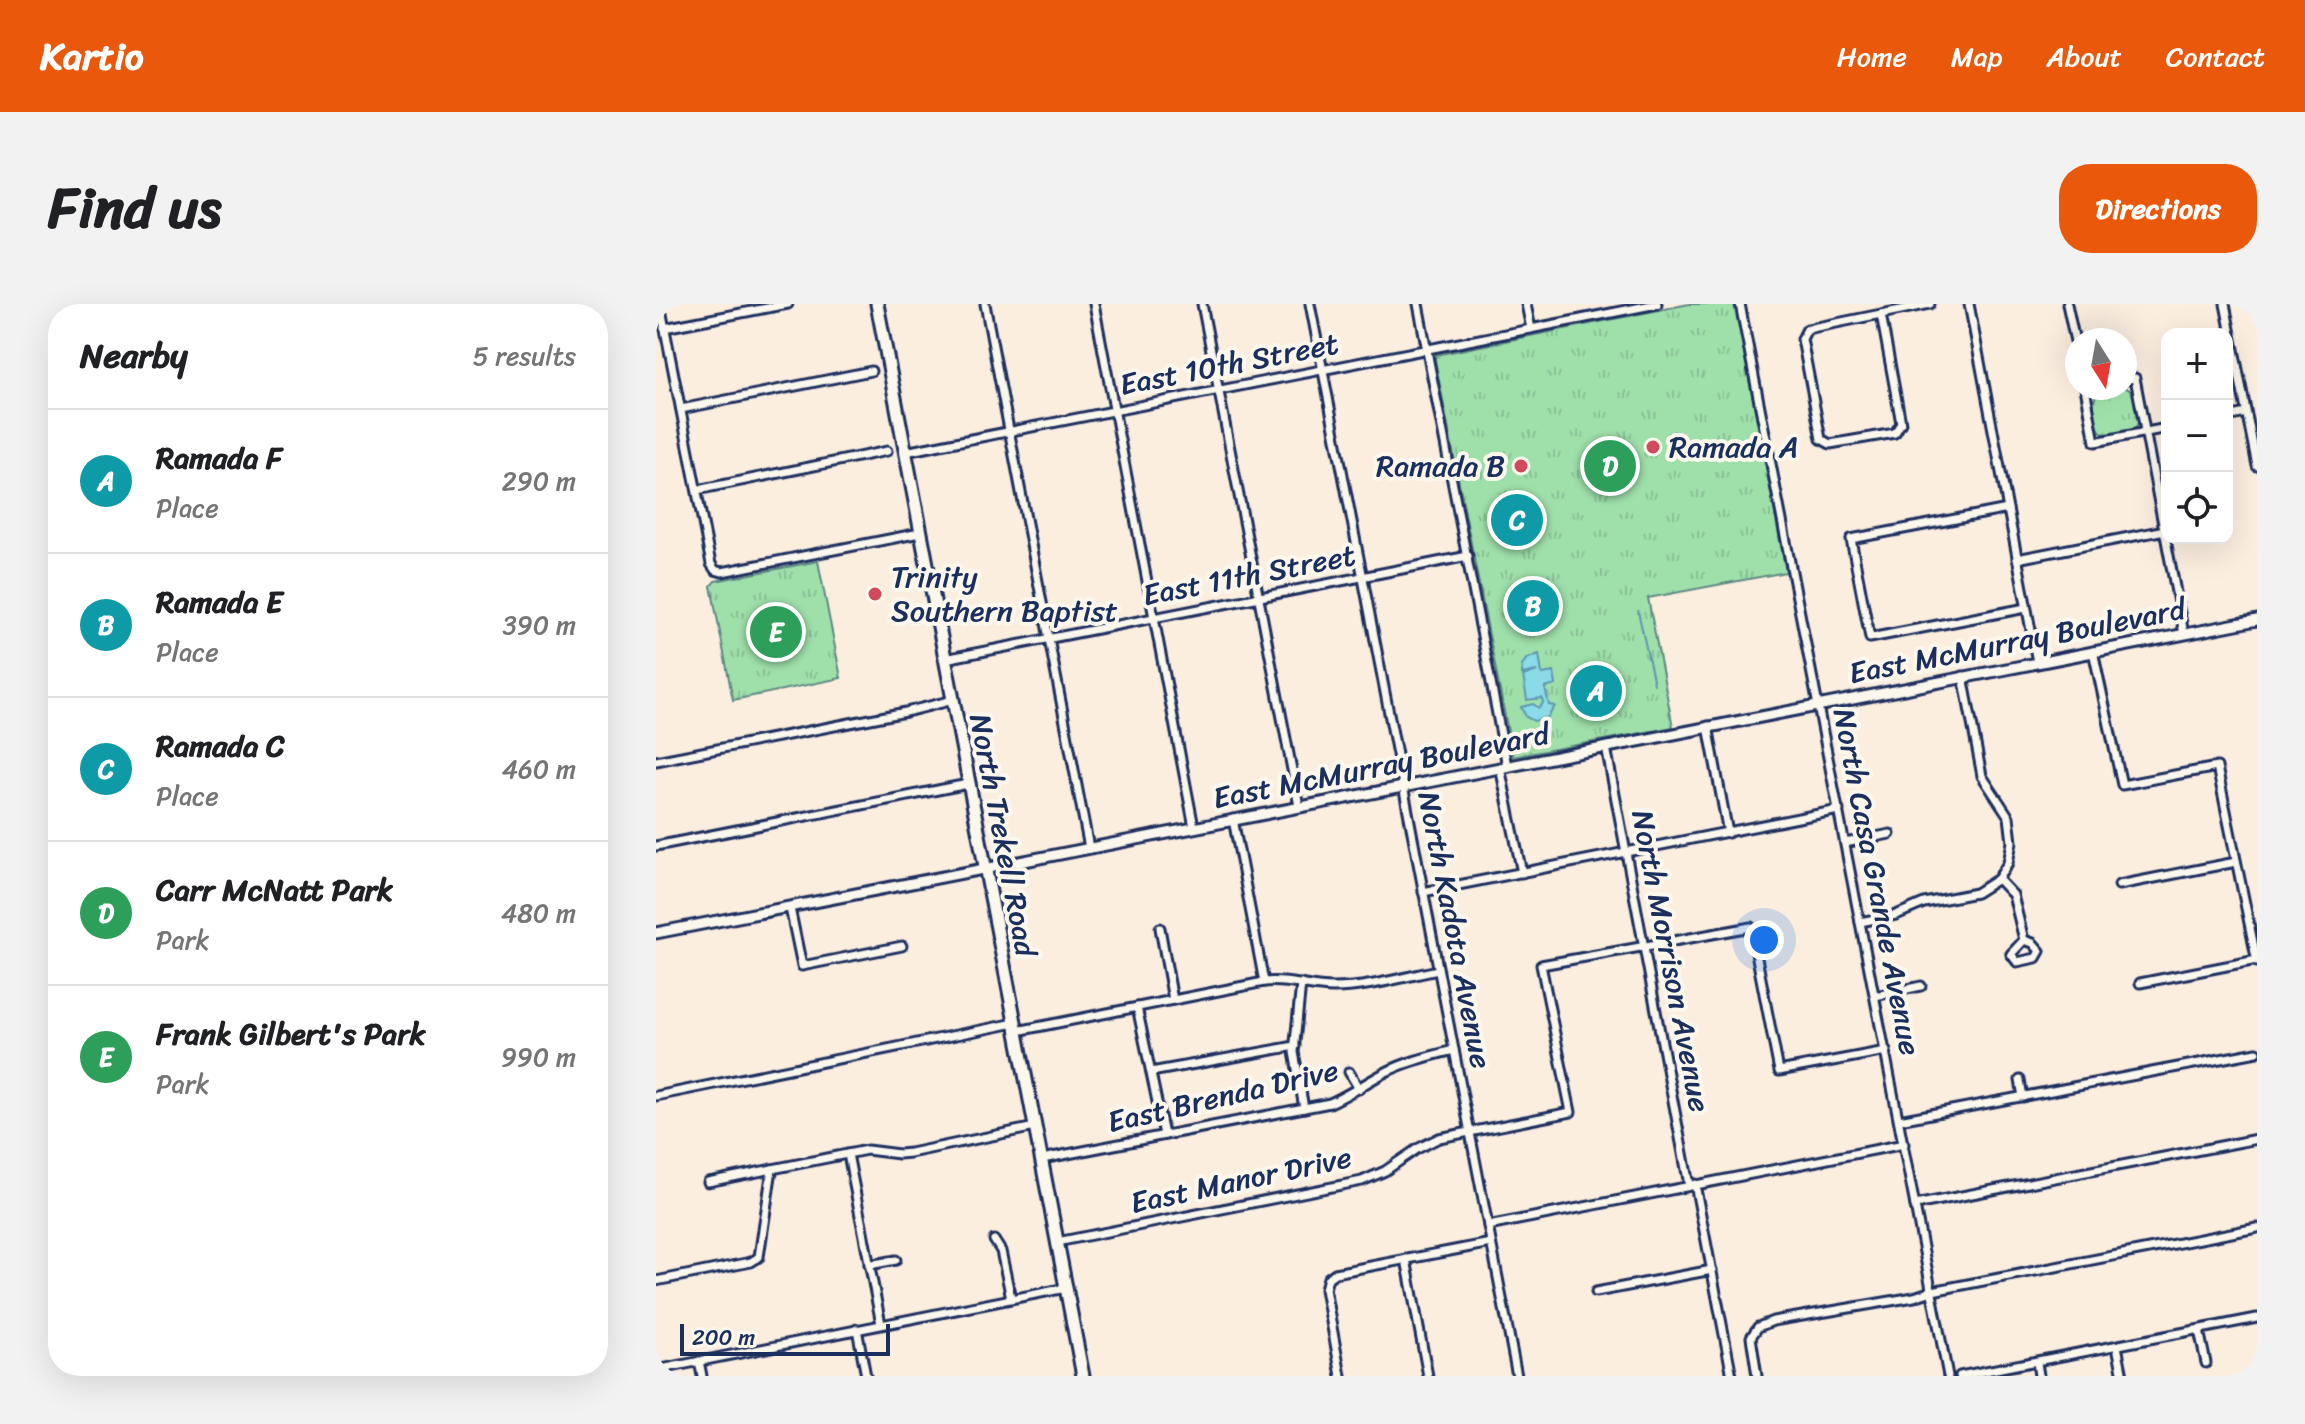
<!DOCTYPE html>
<html lang="en">
<head>
<meta charset="utf-8">
<style>
  :root { --surface:#fff; --page:#f2f2f2; --text:#202124; --muted:#757577; --line:#e0e0e0; --accent:#ea580c }
  body { margin:0; font-family:Sriracha,sans-serif; background:var(--page); color:var(--text) }
  .controls { position:absolute; right:24px; top:24px; display:grid; overflow:hidden; border-radius:16px; box-shadow:0 8px 32px #0002 }
  .controls button { width:72px; height:72px; display:grid; place-items:center; padding:0; border:0; border-bottom:2px solid var(--line); background:var(--surface); color:var(--text); font:40px sans-serif }
  .compass { position:absolute; left:1409px; top:24px; width:72px; height:72px; border-radius:50%; background:var(--surface); box-shadow:0 8px 32px #0002; rotate:169deg }
  .scale { position:absolute; left:24px; bottom:20px; width:210px; box-sizing:border-box; padding-left:8px; border:4px solid #1b2f5e; border-top:0; font-size:22px; line-height:28px; white-space:nowrap; color:#1b2f5e; -webkit-text-stroke:6px #fbf7ec; paint-order:stroke }
  .you { position:absolute; left:1108px; top:636px; width:28px; height:28px; margin:-20px; border:6px solid #fff; border-radius:50%; background:#1a73e8; box-shadow:0 0 0 12px #1a73e833 }
  .badge { display:grid; place-items:center; width:52px; height:52px; border-radius:50%; background:var(--accent); color:#fff; font-size:26px; font-weight:700 }
  .pin { position:absolute; translate:-50% -50%; border:4px solid #fff; box-shadow:0 2px 8px #0006 }
  .list { margin:0; padding:0; list-style:none }
  h2 { display:flex; justify-content:space-between; align-items:center; height:104px; margin:0; padding:0 32px; font-size:34px }
  h2 small { font-size:26px; font-weight:400; color:var(--muted) }
  .list li { display:grid; grid-template-columns:52px 1fr auto; gap:24px; align-items:center; box-sizing:border-box; height:144px; padding:0 32px; border-top:2px solid var(--line) }
  .list b { display:block; font-size:30px; white-space:nowrap }
  .list p { margin:0; font-size:26px; white-space:nowrap; color:var(--muted) }
  .list em { font-size:26px; font-style:normal; color:var(--muted) }
  .icon { flex:none; width:44px; height:44px; fill:none; stroke:currentColor; stroke-width:2; stroke-linecap:round; stroke-linejoin:round }
  .map { position:relative; flex:none; width:1601px; height:1072px; overflow:hidden; border-radius:32px }
  header { display:flex; align-items:center; gap:48px; box-sizing:border-box; height:112px; padding:0 40px; background:var(--accent); color:#fff }
  header strong { font-size:38px }
  nav { display:flex; gap:44px; margin-inline-start:auto; font-size:28px }
  .intro { display:flex; align-items:center; justify-content:space-between; box-sizing:border-box; height:192px; padding:0 48px }
  h1 { margin:0; font-size:56px }
  .button { padding:20px 36px; border-radius:32px; background:var(--accent); color:#fff; font-size:28px; font-weight:700 }
  main { display:flex; gap:48px; padding:0 48px }
  aside { flex:1; background:var(--surface); border-radius:32px; box-shadow:0 8px 32px #0002 }
  .map>svg:first-child { display:block }
  .park { fill:url(#park-tufts); stroke:#5d8884; stroke-width:2 }
  .water { fill:#8adae8; stroke:#5e96b1; stroke-width:2 }
  .lines { fill:none; stroke-linecap:round; stroke-linejoin:round }
  .stream { stroke:#5e96b1; stroke-width:2 }
  .minor-casing { stroke:#1b2f5e; stroke-width:13 }
  .tertiary-casing { stroke:#1b2f5e; stroke-width:15 }
  .secondary-casing { stroke:#1b2f5e; stroke-width:17 }
  .minor { stroke:#fbf7ec; stroke-width:7 }
  .tertiary { stroke:#fbf7ec; stroke-width:9 }
  .secondary { stroke:#fbf7ec; stroke-width:11 }
  .poi-dot { fill:#d1495b; stroke:#fbf7ec; stroke-width:3 }
  .labels { text-anchor:middle; stroke-width:8; stroke-linejoin:round; paint-order:stroke }
  .street-label { font-size:30px; fill:#1b2f5e; stroke:#fbf7ec }
  .poi-label { font-size:30px; fill:#1b2f5e; stroke:#fbf7ec; text-anchor:start }
</style>
</head>
<body>
<header>
<strong>Kartio</strong>
<nav><a>Home</a><a>Map</a><a>About</a><a>Contact</a></nav>
</header>
<div class="intro"><h1>Find us</h1><a class="button">Directions</a></div>
<main>
<aside>
<h2>Nearby<small>5 results</small></h2>
<ul class="list">
<li><span class="badge" style="background:#0f9aa8">A</span><div><b>Ramada F</b><p>Place</p></div><em>290 m</em></li>
<li><span class="badge" style="background:#0f9aa8">B</span><div><b>Ramada E</b><p>Place</p></div><em>390 m</em></li>
<li><span class="badge" style="background:#0f9aa8">C</span><div><b>Ramada C</b><p>Place</p></div><em>460 m</em></li>
<li><span class="badge" style="background:#2e9e5b">D</span><div><b>Carr McNatt Park</b><p>Park</p></div><em>480 m</em></li>
<li><span class="badge" style="background:#2e9e5b">E</span><div><b>Frank Gilbert's Park</b><p>Park</p></div><em>990 m</em></li>
</ul>
</aside>
<div class="map">
<svg width="1601" height="1072" viewBox="0 0 1601 1072">
  <defs>
    <pattern id="park-tufts" width="24" height="20" patternUnits="userSpaceOnUse" patternTransform="scale(2)"><rect width="24" height="20" fill="#9fe0aa"/><path d="M3 7l-1-3M5 7V3M7 7l1-3M15 17l-1-3M17 17v-4M19 17l1-3" fill="none" stroke="#88c095"/></pattern>
  </defs>
  <rect width="100%" height="100%" fill="#fbeedf"/>
  <filter id="ink" filterUnits="userSpaceOnUse"><feTurbulence type="fractalNoise" baseFrequency=".0125" numOctaves="2"/><feDisplacementMap in="SourceGraphic" scale="16" xChannelSelector="R" yChannelSelector="G"/><feConvolveMatrix kernelMatrix="1 2 1 2 8 2 1 2 1" color-interpolation-filters="sRGB"/></filter>
  <g filter="url(#ink)">
    <g class="park">
      <path d="M1033,0H1079L1130,268L992,294L1017,423L857,453L779,56L780,51Z"/>
      <path d="M1469,83L1479,90C1480,98 1484,107 1483,115C1483,128 1458,136 1448,130C1442,127 1440,121 1439,114C1434,85 1444,86 1469,83Z"/>
      <path d="M162,257L185,374L77,396L55,282L59,277Z"/>
    </g>
    <path class="water" d="M883,350L886,370L898,368L900,381L889,384L893,401L899,402L892,413L878,417L870,413L865,403L877,400L883,404L887,399L886,394L871,396L867,372L881,367L866,370V362L870,355Z"/>
    <g class="lines">
      <path class="stream" d="M982,307L998,380"/>
      <defs>
        <g id="minor">
          <path d="M4,0L55,260L59,266L66,268L264,229"/>
          <path d="M329,0L433,544"/>
          <path d="M438,0L538,523"/>
          <path d="M546,0L643,502"/>
          <path d="M654,0L861,1072"/>
          <path d="M762,0L851,462"/>
          <path d="M870,0L875,25"/>
          <path d="M1084,0L1292,1072"/>
          <path d="M1313,0L1381,358"/>
          <path d="M1411,0L1421,47"/>
          <path d="M1569,0L1601,162"/>
          <path d="M1225,10L1245,119L1239,129L1174,140L1165,135L1146,35L1151,25Z"/>
          <path d="M1225,10L1274,0"/>
          <path d="M8,24L132,0"/>
          <path d="M1469,75L1479,74L1528,330"/>
          <path d="M1429,84L1439,138L1511,124"/>
          <path d="M25,105L215,67"/>
          <path d="M1571,113L1590,109"/>
          <path d="M249,148L1001,0"/>
          <path d="M41,186L231,147"/>
          <path d="M1352,205L1195,235L1214,334L1370,304"/>
          <path d="M1361,255L1509,226"/>
          <path d="M1437,347L1466,481L1561,463L1601,658"/>
          <path d="M289,355L812,252"/>
          <path d="M1052,422L1072,529"/>
          <path d="M950,443L1033,881"/>
          <path d="M0,457L250,408L297,396"/>
          <path d="M844,463L866,569"/>
          <path d="M577,515L608,678"/>
          <path d="M1189,539L1234,530"/>
          <path d="M0,542L312,480"/>
          <path d="M1342,575L1357,591L1368,636"/>
          <path d="M1463,581L1580,558"/>
          <path d="M767,588L1183,506"/>
          <path d="M134,604L146,662L246,642"/>
          <path d="M1204,618L1240,611L1268,599L1320,589L1342,575L1352,559L1356,538L1353,513L1326,472L1307,372"/>
          <path d="M504,624L517,696"/>
          <path d="M1368,636L1377,639L1384,647L1380,654L1361,658L1355,650Z"/>
          <path d="M1484,679L1601,656"/>
          <path d="M645,680L638,748L648,804"/>
          <path d="M1219,692L1265,682"/>
          <path d="M481,703L508,831"/>
          <path d="M361,727L608,678C632,675 653,684 677,684C711,684 748,673 782,666"/>
          <path d="M495,768L639,742"/>
          <path d="M693,768L703,785"/>
          <path d="M1364,776L1367,793"/>
          <path d="M0,792L359,719"/>
          <path d="M1243,816L1601,748"/>
          <path d="M192,850L225,1020"/>
          <path d="M386,855L674,799C694,790 711,778 730,768C752,757 775,752 798,746"/>
          <path d="M52,878L211,846L243,850L254,849L379,823"/>
          <path d="M1039,880L1076,1072"/>
          <path d="M1259,901L1601,835"/>
          <path d="M832,922L1248,840"/>
          <path d="M338,936L345,947L355,994"/>
          <path d="M401,938L706,877L729,867L761,845L783,834L915,808L885,661L1095,623L1123,767L1230,747"/>
          <path d="M750,955L772,1072"/>
          <path d="M213,961L240,956"/>
          <path d="M0,977L95,958L103,953L116,865"/>
          <path d="M940,988L1056,966"/>
          <path d="M201,1025L210,1072"/>
          <path d="M1543,1026L1550,1059"/>
          <path d="M1461,1042L1467,1072"/>
          <path d="M43,1057L46,1072"/>
          <path d="M1381,1058L1383,1072"/>
          <path d="M0,1066L410,984"/>
          <path d="M685,1072L669,985L672,974L679,969L835,939"/>
          <path d="M1101,1072L1095,1033L1102,1023L1117,1017L1258,993L1276,987L1601,924"/>
          <path d="M1304,1072L1601,1014"/>
        </g>
        <path id="tertiary" d="M0,629L1601,316"/>
        <path id="secondary" d="M221,0L427,1072"/>
      </defs>
      <use href="#minor" class="minor-casing"/>
      <use href="#tertiary" class="tertiary-casing"/>
      <use href="#secondary" class="secondary-casing"/>
      <use href="#minor" class="minor"/>
      <use href="#tertiary" class="tertiary"/>
      <use href="#secondary" class="secondary"/>
    </g>
  </g>
  <g class="poi-dot">
    <circle cx="997" cy="143" r="8"/>
    <circle cx="865" cy="162" r="8"/>
    <circle cx="219" cy="290" r="8"/>
  </g>
  <g class="labels">
    <g class="street-label">
      <text transform="translate(573 60) rotate(-11)" y="10">East 10th Street</text>
      <text transform="translate(593 271) rotate(-11)" y="10">East 11th Street</text>
      <text transform="translate(1361 337) rotate(-11)" y="10">East McMurray Boulevard</text>
      <text transform="translate(725 462) rotate(-11)" y="10">East McMurray Boulevard</text>
      <text transform="translate(347 531) rotate(79)" y="10">North Trekell Road</text>
      <text transform="translate(1221 578) rotate(79)" y="10">North Casa Grande Avenue</text>
      <text transform="translate(799 626) rotate(79)" y="10">North Kadota Avenue</text>
      <text transform="translate(1015 657) rotate(79)" y="10">North Morrison Avenue</text>
      <text transform="translate(567 792) rotate(-13)" y="10">East Brenda Drive</text>
      <text transform="translate(585 876) rotate(-12)" y="10">East Manor Drive</text>
    </g>
    <g class="poi-label">
      <text x="1013" y="153">Ramada A</text>
      <text x="849" y="172" text-anchor="end">Ramada B</text>
      <text x="235" y="283">Trinity<tspan x="235" dy="34">Southern Baptist</tspan></text>
    </g>
  </g>
</svg>
<div class="controls">
<button>+</button>
<button>−</button>
<button><svg class="icon" aria-label="locate" viewBox="0 0 24 24"><circle cx="12" cy="12" r="6"/><path d="M12 2v4M12 18v4M2 12h4M18 12h4"/></svg></button>
</div>
<svg class="compass" viewBox="-18 -18 36 36"><path d="M0-13l5 13h-10z" fill="#e53935"/><path d="M0 13l5-13h-10z" fill="#757577"/></svg>
<div class="scale">200 m</div>
<div class="you"></div>
<div class="pin badge" style="left:940px;top:387px;background:#0f9aa8">A</div>
<div class="pin badge" style="left:877px;top:302px;background:#0f9aa8">B</div>
<div class="pin badge" style="left:861px;top:216px;background:#0f9aa8">C</div>
<div class="pin badge" style="left:954px;top:162px;background:#2e9e5b">D</div>
<div class="pin badge" style="left:120px;top:328px;background:#2e9e5b">E</div>
</div>
</main>
</body>
</html>
